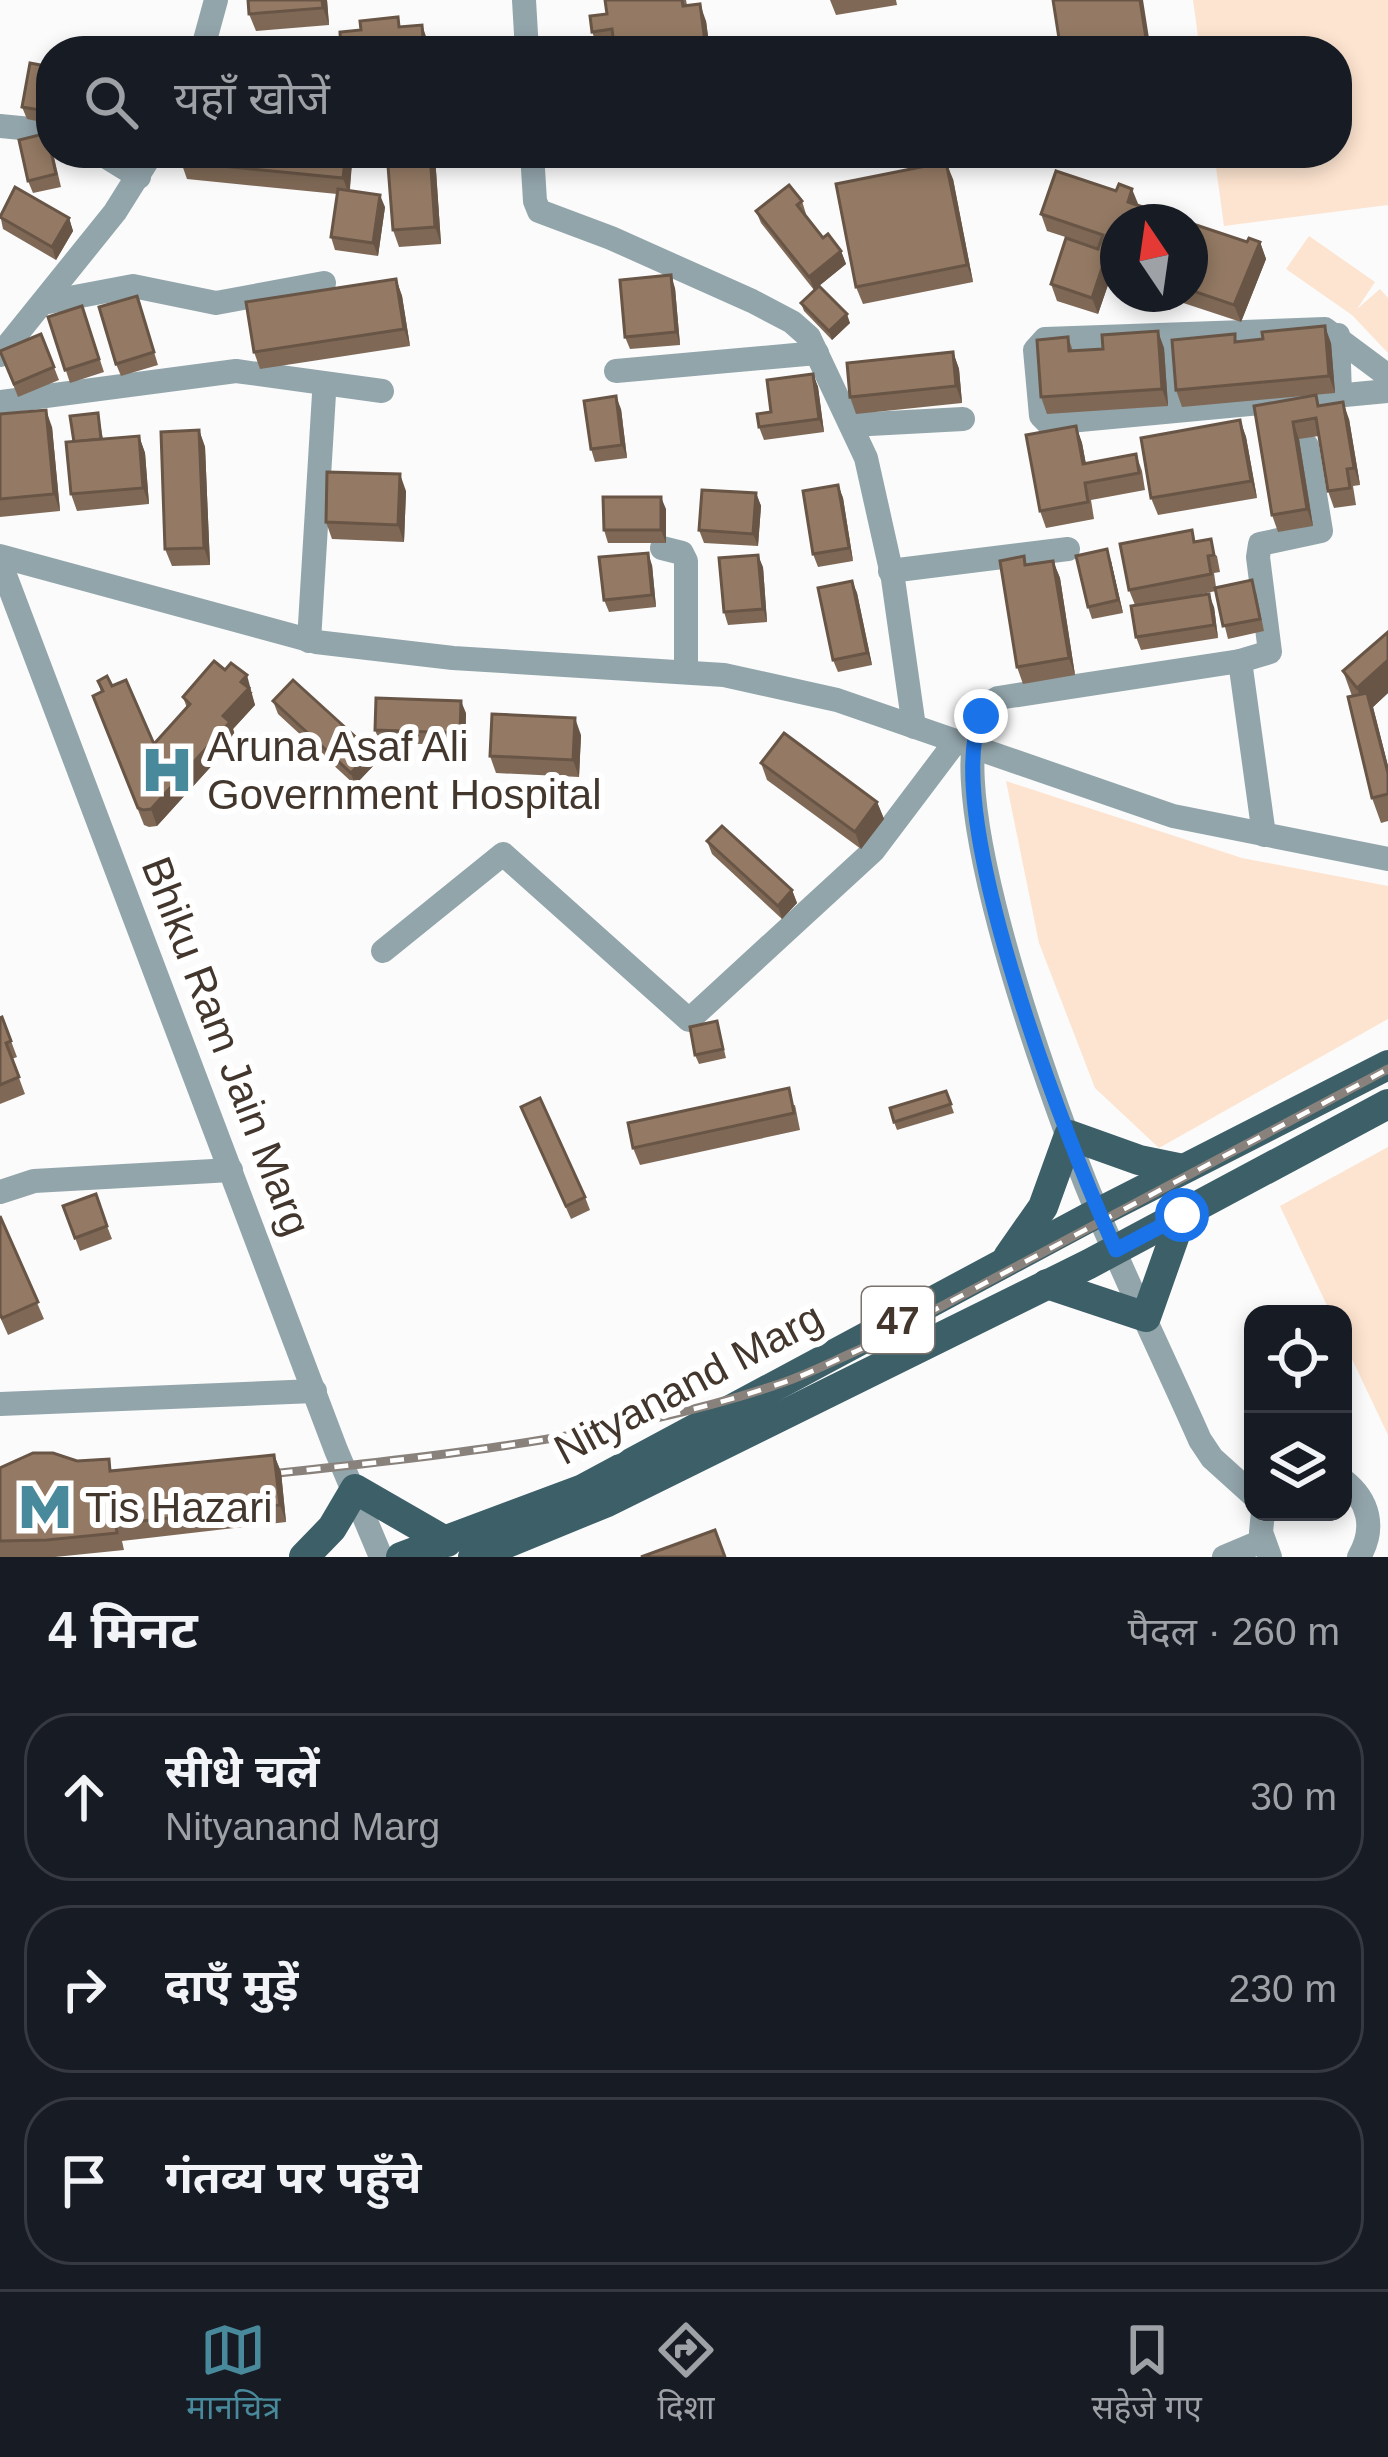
<!DOCTYPE html>
<html lang="hi">
<head>
<meta charset="utf-8">
<style>
  :root { --surface:#171b24; --page:#242831; --text:#f1f3f6; --muted:#9ea1a6; --line:#363941; --accent:#488a9b }
  body { margin:0; font-family:Arial,"Noto Sans Devanagari",sans-serif; background:var(--page); color:var(--text) }
  .controls { position:absolute; right:36px; bottom:36px; display:grid; overflow:hidden; border-radius:24px; box-shadow:0 6px 18px #0003 }
  .controls button { width:108px; height:108px; display:grid; place-items:center; padding:0; border:0; border-bottom:3px solid var(--line); background:var(--surface); color:var(--text); font:60px sans-serif }
  .compass { position:absolute; left:1100px; top:204px; width:108px; height:108px; border-radius:50%; background:var(--surface); box-shadow:0 6px 18px #0003; rotate:347deg }
  .stop { position:absolute; width:36px; height:36px; margin:-27px; border:9px solid #1a73e8; border-radius:50%; background:#fff }
  .stop.end { background:#1a73e8; border-color:#fff; box-shadow:0 3px 12px #0008 }
  .list { margin:0; padding:0; list-style:none }
  h2 { display:flex; justify-content:space-between; align-items:center; height:156px; margin:0; padding:0 48px; font-size:51px }
  h2 small { font-size:39px; font-weight:400; color:var(--muted) }
  .list li { display:grid; grid-template-columns:78px 1fr auto; gap:36px; align-items:center; box-sizing:border-box; height:168px; margin:0 24px 24px; padding:0 24px; border:3px solid var(--line); border-radius:48px }
  .list b { display:block; font-size:45px; white-space:nowrap }
  .list p { margin:0; font-size:39px; white-space:nowrap; color:var(--muted) }
  .list em { font-size:39px; font-style:normal; color:var(--muted) }
  .icon { flex:none; width:66px; height:66px; fill:none; stroke:currentColor; stroke-width:2; stroke-linecap:round; stroke-linejoin:round }
  .map { position:relative; flex:none; width:1388px; height:1557px; overflow:hidden }
  .search { position:absolute; background:var(--surface); box-shadow:0 6px 18px #0003; left:36px; right:36px; top:36px; height:132px; display:flex; align-items:center; gap:30px; box-sizing:border-box; padding:0 42px; border-radius:48px; color:var(--muted); font-size:45px }
  .sheet { height:732px; background:var(--surface) }
  nav { display:flex; justify-content:space-around; align-items:center; box-sizing:border-box; height:168px; border-top:3px solid var(--line); background:var(--surface); font-size:33px; color:var(--muted) }
  nav a { display:grid; justify-items:center; gap:6px }
  nav .on { color:var(--accent) }
  .map>svg:first-child { display:block }
  .green { fill:#fde4d0 }
  .lines { fill:none; stroke-linecap:round; stroke-linejoin:round }
  .minor { stroke:#92a5ab; stroke-width:24 }
  .major { stroke:#3c5f68; stroke-width:30 }
  .rail-casing { stroke:#89827c; stroke-width:9 }
  .rail { stroke:#fff; stroke-width:4.5; stroke-dasharray:14; stroke-linecap:butt }
  .wall { fill:#7f6956 }
  .shaded-wall { fill:#685546 }
  .building { fill:#947a64; stroke:#685546; stroke-width:3 }
  .route { stroke:#1a73e8; stroke-width:15 }
  .labels { text-anchor:middle; stroke-width:12; stroke-linejoin:round; paint-order:stroke }
  .shield { fill:#fff; stroke:#7b726c; stroke-width:3 }
  .shield-label { font-size:39px; font-weight:bold; fill:#42362d }
  .poi-label { font-size:42px; fill:#42362d; stroke:#fff; text-anchor:start }
  .street-label { font-size:42px; fill:#42362d; stroke:#fff }
</style>
</head>
<body>
<div class="map">
<svg width="1388" height="1557" viewBox="0 0 1388 1557">
  <rect width="100%" height="100%" fill="#fbfbfb"/>
  <g class="green">
    <path d="M1193,0H1388V205L1224,226L1214,153H1337V51H1200Z"/>
    <path d="M1309,236L1375,282L1357,309L1380,289L1388,298V353L1352,315L1286,269Z"/>
    <path d="M1006,781L1242,858L1388,886V1019L1159,1148L1095,1088L1039,943Z"/>
    <path d="M1388,1147V1435L1343,1340V1314H1331L1280,1206Z"/>
  </g>
  <g class="lines">
    <g class="minor">
      <path d="M524,0L527,51"/>
      <path d="M202,51L216,0"/>
      <path d="M0,126L51,131"/>
      <path d="M100,153L139,177"/>
      <path d="M532,153L535,201L539,211L611,238L752,301L792,322L809,337L866,458L893,579L914,727"/>
      <path d="M43,303L133,286L216,303L324,283"/>
      <path d="M1164,335L1170,411"/>
      <path d="M1338,335L1340,395"/>
      <path d="M0,355L115,212L152,153"/>
      <path d="M616,371L817,353"/>
      <path d="M1388,376L1325,329L1045,339L1035,350L1041,416L1048,423L1388,391"/>
      <path d="M0,402L236,371L382,391"/>
      <path d="M851,425L963,419"/>
      <path d="M662,548L682,553L686,561V672"/>
      <path d="M0,556L316,642L453,658L724,675L837,700L1173,816L1388,859"/>
      <path d="M0,562L336,1450L381,1557"/>
      <path d="M890,571L1068,549"/>
      <path d="M309,641L324,394"/>
      <path d="M1240,661L1270,652L1258,557L1260,544L1321,531L1307,446"/>
      <path d="M383,951L503,854L689,1020L873,851L956,741"/>
      <path d="M0,1192L34,1181L231,1170"/>
      <path d="M0,1404L315,1391"/>
      <path d="M1343,1480C1369,1500 1376,1528 1359,1557"/>
      <path d="M1253,1495L1212,1458L1200,1440C1162,1354 1120,1269 1085,1182C1058,1113 915,736 998,698L1240,661L1264,835"/>
      <path d="M1263,1512L1261,1532L1270,1557"/>
      <path d="M1224,1557L1262,1541"/>
    </g>
    <g class="major">
      <path d="M1008,1257L1043,1207L1069,1135L1139,1160L1183,1169"/>
      <path d="M1047,1284L1146,1317L1182,1215"/>
      <path d="M304,1557L332,1528L355,1489L447,1542"/>
      <path d="M401,1557L583,1489L1086,1219L1388,1065"/>
      <path d="M473,1557L607,1502L1089,1264L1388,1104"/>
    </g>
    <defs>
      <path id="rail" d="M251,1476C420,1458 615,1439 776,1385C805,1376 833,1361 861,1349L1388,1069"/>
    </defs>
    <use href="#rail" class="rail-casing"/>
    <use href="#rail" class="rail"/>
  </g>
  <g class="wall">
    <path d="M248,0H327L329,25L256,31L249,14Z"/>
    <path d="M605,0H686L687,5L706,21L710,51H595L598,47L592,32L607,14Z"/>
    <path d="M830,0H896L897,5L836,15Z"/>
    <path d="M51,67V124L27,119L22,107Z"/>
    <path d="M51,153H53L61,187L33,193L28,181Z"/>
    <path d="M352,153L350,190L385,207L378,256L335,250L331,237L337,194L187,179L181,162Z"/>
    <path d="M435,156L441,244L399,247L393,230Z"/>
    <path d="M953,179L973,282L863,304L856,287Z"/>
    <path d="M802,201L806,214L805,215L823,238L841,251L846,264L814,290L761,223L756,211Z"/>
    <path d="M0,214L69,218L73,231L56,260L3,229Z"/>
    <path d="M1041,214L1118,222V282L1110,279L1098,314L1057,301L1051,284L1099,248L1047,231Z"/>
    <path d="M1190,223L1247,242H1260L1266,259L1241,322L1156,294H1190Z"/>
    <path d="M396,279L402,296L410,346L260,369L254,352Z"/>
    <path d="M675,288L680,345L630,349L625,337Z"/>
    <path d="M137,296L158,365L121,376L116,364Z"/>
    <path d="M801,303L850,323L832,340L804,311Z"/>
    <path d="M82,306L104,372L70,383L48,317Z"/>
    <path d="M41,334L59,380L18,397L0,351Z"/>
    <path d="M1068,337L1073,351L1164,348L1168,406L1047,414L1041,397Z"/>
    <path d="M1237,342L1331,343L1335,393L1182,407L1176,390Z"/>
    <path d="M953,352L959,369L962,403L856,414L850,397Z"/>
    <path d="M813,374L818,387L824,432L764,440L759,427L771,412Z"/>
    <path d="M1254,406H1320L1349,419L1360,485L1353,486L1356,505L1334,508L1328,491L1319,436L1299,439L1313,526L1278,532L1272,515Z"/>
    <path d="M621,409L627,458L595,462L591,449Z"/>
    <path d="M98,413L103,439L139,436L145,453L149,504L77,511L71,494L74,442Z"/>
    <path d="M0,414L52,427L60,511L0,517Z"/>
    <path d="M1240,420L1246,437L1257,498L1158,515L1151,498Z"/>
    <path d="M1076,426L1082,443L1086,464L1136,454L1142,471L1145,490L1091,500L1094,519L1046,528L1040,511Z"/>
    <path d="M199,430L205,447L210,565L172,566L165,549Z"/>
    <path d="M838,485L843,498L853,561L818,567L813,554Z"/>
    <path d="M406,491L404,542L332,539L326,522Z"/>
    <path d="M756,493L761,506L758,546L704,543L699,530Z"/>
    <path d="M666,509V543H608L604,530Z"/>
    <path d="M1196,542L1217,556L1220,572L1214,573L1216,587L1256,592L1264,631L1228,639L1216,591L1177,599L1214,607L1218,638L1141,650L1136,637L1135,605L1129,590Z"/>
    <path d="M1053,561L1060,578L1075,675L1023,684L1017,667L1027,565Z"/>
    <path d="M1111,561L1123,613L1092,619L1088,607Z"/>
    <path d="M652,565L656,607L609,612L604,600Z"/>
    <path d="M763,567L767,622L728,625L724,612Z"/>
    <path d="M852,581L857,593L872,665L838,672L833,660Z"/>
    <path d="M1388,632V693L1373,707L1388,766V821L1381,823L1372,798L1352,696L1343,671Z"/>
    <path d="M98,681L112,686L154,744L187,708L183,697L253,692L251,694L255,705L233,729L236,739L157,826L149,827L144,825L93,696L101,692Z"/>
    <path d="M273,701L375,764L355,785L278,714Z"/>
    <path d="M466,713L465,745L380,743L375,730Z"/>
    <path d="M581,735L579,777L496,773L490,756Z"/>
    <path d="M761,763L877,802L884,819L861,849L767,780Z"/>
    <path d="M707,841L792,890L797,903L782,919L712,854Z"/>
    <path d="M2,1017L17,1057L12,1059L25,1094L0,1104V1018Z"/>
    <path d="M717,1021L726,1058L699,1064L695,1055Z"/>
    <path d="M946,1091L954,1113L897,1130L894,1122Z"/>
    <path d="M795,1105L800,1130L640,1165L633,1148Z"/>
    <path d="M521,1107L585,1197L590,1210L571,1219Z"/>
    <path d="M63,1206L107,1226L112,1239L80,1251Z"/>
    <path d="M0,1216L44,1319L8,1335L0,1317Z"/>
    <path d="M274,1455L281,1472L286,1522L122,1541L124,1550L55,1557H0V1468L77,1461L113,1470Z"/>
  </g>
  <g class="shaded-wall">
    <path d="M322,0H327L329,25L323,8Z"/>
    <path d="M1140,0H1143L1151,51H1148Z"/>
    <path d="M700,4L706,21L710,51L706,49Z"/>
    <path d="M422,25L428,42L429,51H425L424,49Z"/>
    <path d="M346,153H352L353,156L349,195L343,178Z"/>
    <path d="M430,153H434L435,156L441,244L435,227Z"/>
    <path d="M946,162L953,179L973,282L967,265Z"/>
    <path d="M1132,189L1139,206L1128,202Z"/>
    <path d="M380,195L385,207L378,256L373,243Z"/>
    <path d="M69,218L73,231L56,260L52,247Z"/>
    <path d="M1260,242L1266,259L1241,322L1234,305Z"/>
    <path d="M841,251L846,264L814,290L809,277Z"/>
    <path d="M1104,262L1110,279L1098,314L1092,298Z"/>
    <path d="M671,275L675,288L680,345L676,332Z"/>
    <path d="M396,279L402,296L410,346L404,329Z"/>
    <path d="M847,314L850,323L832,340L829,331Z"/>
    <path d="M1325,326L1331,343L1335,393L1329,376Z"/>
    <path d="M1158,331L1164,348L1168,406L1162,389Z"/>
    <path d="M953,352L959,369L962,403L956,386Z"/>
    <path d="M813,374L818,387L824,432L819,419Z"/>
    <path d="M616,396L621,409L627,458L622,445Z"/>
    <path d="M1343,402L1349,419L1360,485L1354,468Z"/>
    <path d="M46,410L52,427L60,511L54,494Z"/>
    <path d="M1240,420L1246,437L1257,498L1251,481Z"/>
    <path d="M1293,422L1299,439L1313,526L1307,509Z"/>
    <path d="M1076,426L1082,443L1089,481L1083,464Z"/>
    <path d="M199,430L205,447L210,565L204,548Z"/>
    <path d="M139,436L145,453L149,504L143,488Z"/>
    <path d="M400,474L406,491L404,542L398,525Z"/>
    <path d="M838,485L843,498L853,561L849,548Z"/>
    <path d="M756,493L761,506L758,546L753,534Z"/>
    <path d="M661,497L666,509V543L661,530Z"/>
    <path d="M1107,549L1111,561L1123,613L1118,600Z"/>
    <path d="M648,553L652,565L656,607L652,595Z"/>
    <path d="M758,555L763,567L767,622L763,609Z"/>
    <path d="M1053,561L1060,578L1075,675L1069,658Z"/>
    <path d="M852,581L857,593L872,665L867,653Z"/>
    <path d="M1209,594L1214,607L1218,638L1214,625Z"/>
    <path d="M1388,660V693L1373,707L1388,766V777L1357,688Z"/>
    <path d="M247,675L255,705L233,729L236,739L157,826L151,809L223,716Z"/>
    <path d="M461,701L466,713L465,745L460,733Z"/>
    <path d="M575,718L581,735L579,777L573,760Z"/>
    <path d="M371,751L375,764L355,785L351,773Z"/>
    <path d="M877,802L884,819L861,849L855,832Z"/>
    <path d="M792,890L797,903L782,919L778,906Z"/>
    <path d="M274,1455L281,1472L286,1522L280,1505Z"/>
  </g>
  <g class="building">
    <path d="M248,0H322L323,8L249,14Z"/>
    <path d="M605,0H682L683,6L700,4L706,49L595,51V48L614,45L612,29L592,32L590,16L607,14Z"/>
    <path d="M1053,0H1140L1148,51H1061Z"/>
    <path d="M398,17L399,27L422,25L424,49H417V51H341L340,32L361,30L360,21Z"/>
    <path d="M991,45L992,51H953Z"/>
    <path d="M30,63L51,67V112L22,107Z"/>
    <path d="M47,133L56,174L28,181L19,140Z"/>
    <path d="M182,153H346L343,178L181,162Z"/>
    <path d="M387,153H430L435,227L393,230Z"/>
    <path d="M946,162L967,265L856,287L836,184Z"/>
    <path d="M1056,171L1116,191L1119,184L1132,189L1128,202L1187,222H1118V267L1104,262L1092,298L1051,284L1066,238L1098,249L1103,235L1041,214Z"/>
    <path d="M789,185L802,201L797,205L823,238L828,234L841,251L809,277L756,211Z"/>
    <path d="M15,187L69,218L52,247L0,217Z"/>
    <path d="M338,189L380,195L373,243L331,237Z"/>
    <path d="M1190,223L1247,242L1249,238L1260,242L1234,305L1190,290Z"/>
    <path d="M671,275L676,332L625,337L620,280Z"/>
    <path d="M396,279L404,329L254,352L246,302Z"/>
    <path d="M819,286L847,314L829,331L801,303Z"/>
    <path d="M137,296L154,352L116,364L99,307Z"/>
    <path d="M82,306L99,359L65,370L48,317Z"/>
    <path d="M1325,326L1329,376L1176,390L1172,340L1235,334V342L1263,339L1262,332Z"/>
    <path d="M1158,331L1162,389L1041,397L1037,340L1068,337L1069,351L1103,349L1102,335Z"/>
    <path d="M41,334L54,367L14,384L0,351Z"/>
    <path d="M953,352L956,386L850,397L847,363Z"/>
    <path d="M813,374L819,419L759,427L757,414L771,412L767,380Z"/>
    <path d="M1316,395L1318,406L1343,402L1354,468L1347,469L1350,488L1328,491L1316,418L1293,422L1307,509L1272,515L1254,406Z"/>
    <path d="M616,396L622,445L591,449L584,401Z"/>
    <path d="M46,410L54,494L0,499V414Z"/>
    <path d="M98,413L101,439L74,442L70,416Z"/>
    <path d="M1240,420L1251,481L1151,498L1141,438Z"/>
    <path d="M1076,426L1083,464L1136,454L1139,473L1085,483L1088,502L1040,511L1026,435Z"/>
    <path d="M199,430L204,548L165,549L161,432Z"/>
    <path d="M139,436L143,488L71,494L66,442Z"/>
    <path d="M327,472L400,474L398,525L326,522Z"/>
    <path d="M838,485L849,548L813,554L803,491Z"/>
    <path d="M702,490L756,493L753,534L699,530Z"/>
    <path d="M603,497H661V530H604Z"/>
    <path d="M1192,530L1194,542L1211,539L1214,555L1208,556L1211,574L1129,590L1120,544Z"/>
    <path d="M1107,549L1118,600L1088,607L1076,556Z"/>
    <path d="M648,553L652,595L604,600L599,557Z"/>
    <path d="M758,555L763,609L724,612L719,558Z"/>
    <path d="M1024,556L1025,565L1053,561L1069,658L1017,667L1000,561Z"/>
    <path d="M1252,580L1260,619L1223,626L1215,588Z"/>
    <path d="M852,581L867,653L833,660L818,588Z"/>
    <path d="M1209,594L1214,625L1136,637L1131,606Z"/>
    <path d="M1388,632V660L1357,688L1343,671Z"/>
    <path d="M214,661L225,670L231,663L247,675L241,682L249,688L223,716L230,722L151,809L143,810L138,808L93,696L103,691L98,681L107,676L112,686L126,680L154,744L190,704L183,697Z"/>
    <path d="M293,680L371,751L351,773L273,701Z"/>
    <path d="M1367,693L1388,773V794L1372,798L1348,697Z"/>
    <path d="M376,698L461,701L460,733L375,730Z"/>
    <path d="M492,714L575,718L573,760L490,756Z"/>
    <path d="M784,733L877,802L855,832L761,763Z"/>
    <path d="M722,826L792,890L778,906L707,841Z"/>
    <path d="M2,1017L11,1041L6,1043L19,1077L0,1085V1018Z"/>
    <path d="M717,1021L723,1049L695,1055L690,1027Z"/>
    <path d="M789,1088L794,1113L633,1148L628,1123Z"/>
    <path d="M946,1091L951,1104L894,1122L890,1108Z"/>
    <path d="M540,1098L585,1197L566,1206L521,1107Z"/>
    <path d="M96,1194L107,1226L75,1238L63,1206Z"/>
    <path d="M0,1216L38,1302L2,1318L0,1314Z"/>
    <path d="M33,1453H53L77,1461L109,1459L110,1471L274,1455L280,1505L116,1524L117,1533L47,1540L0,1541V1468Z"/>
    <path d="M715,1530L725,1557H641Z"/>
  </g>
  <g class="lines">
    <path class="route" d="M981,716C939,816 1069,1148 1116,1250L1182,1215"/>
  </g>
  <defs>
    <symbol id="hospital-bare" viewBox="-9 -9 18 18"><path d="M-5-5h3v3.5h4V-5h3V5h-3V1.5h-4V5h-3Z" fill="#488a9b" stroke="#fff" stroke-width="2.5" paint-order="stroke"/></symbol>
    <symbol id="metro-bare" viewBox="-9 -9 18 18"><path d="M-5.5 5V-5H-3L0 0L3-5H5.5V5H3V-.5L0 4L-3-.5V5Z" fill="#488a9b" stroke="#fff" stroke-width="2.5" paint-order="stroke"/></symbol>
  </defs>
  <g fill-rule="evenodd">
    <use href="#hospital-bare" x="129" y="732" width="76" height="76"/>
    <use href="#metro-bare" x="7" y="1469" width="76" height="76"/>
  </g>
  <g class="labels">
    <rect class="shield" x="862" y="1287" width="72" height="66" rx="9"/>
    <g class="shield-label">
      <text x="898" y="1334">47</text>
    </g>
    <g class="poi-label">
      <text x="207" y="761">Aruna Asaf Ali<tspan x="207" dy="48">Government Hospital</tspan></text>
      <text x="85" y="1522">Tis Hazari</text>
    </g>
    <g class="street-label">
      <text transform="translate(227 1046) rotate(69)" y="15">Bhiku Ram Jain Marg</text>
      <text transform="translate(688 1383) rotate(-28)" y="15">Nityanand Marg</text>
    </g>
  </g>
</svg>
<div class="controls">
<button><svg class="icon" aria-label="locate" viewBox="0 0 24 24"><circle cx="12" cy="12" r="6"/><path d="M12 2v4M12 18v4M2 12h4M18 12h4"/></svg></button>
<button><svg class="icon" aria-label="layers" viewBox="0 0 24 24"><path d="M12 4l9 5-9 5-9-5zM3 14l9 5 9-5"/></svg></button>
</div>
<svg class="compass" viewBox="-18 -18 36 36"><path d="M0-13l5 13h-10z" fill="#e53935"/><path d="M0 13l5-13h-10z" fill="#9ea1a6"/></svg>
<div class="stop" style="left:1182px;top:1215px"></div>
<div class="stop end" style="left:981px;top:716px"></div>
<div class="search"><svg class="icon" aria-label="search" viewBox="0 0 24 24"><circle cx="10" cy="10" r="6"/><path d="M15 15l6 6"/></svg>यहाँ खोजें</div>
</div>
<section class="sheet">
<h2>4 मिनट<small>पैदल · 260 m</small></h2>
<ul class="list">
<li><svg class="icon" aria-label="ahead" viewBox="0 0 24 24"><path d="M12 20V5M6 11l6-6 6 6"/></svg><div><b>सीधे चलें</b><p>Nityanand Marg</p></div><em>30 m</em></li>
<li><svg class="icon" aria-label="right" viewBox="0 0 24 24"><path d="M7 20v-9h11M14 6l5 5-5 5"/></svg><div><b>दाएँ मुड़ें</b></div><em>230 m</em></li>
<li><svg class="icon" aria-label="arrive" viewBox="0 0 24 24"><path d="M6 21V4h12l-3 4 3 4H6"/></svg><div><b>गंतव्य पर पहुँचे</b></div></li>
</ul>
</section>
<nav>
<a class="on"><svg class="icon" aria-label="map" viewBox="0 0 24 24"><path d="M3 6l6-2 6 2 6-2v14l-6 2-6-2-6 2zM9 4v14M15 6v14"/></svg>मानचित्र</a>
<a><svg class="icon" aria-label="directions" viewBox="0 0 24 24"><path d="M12 3l9 9-9 9-9-9zM9 14v-3h6M13 9l2 2-2 2"/></svg>दिशा</a>
<a><svg class="icon" aria-label="saved" viewBox="0 0 24 24"><path d="M7 4h10v16l-5-4-5 4z"/></svg>सहेजे गए</a>
</nav>
</body>
</html>
